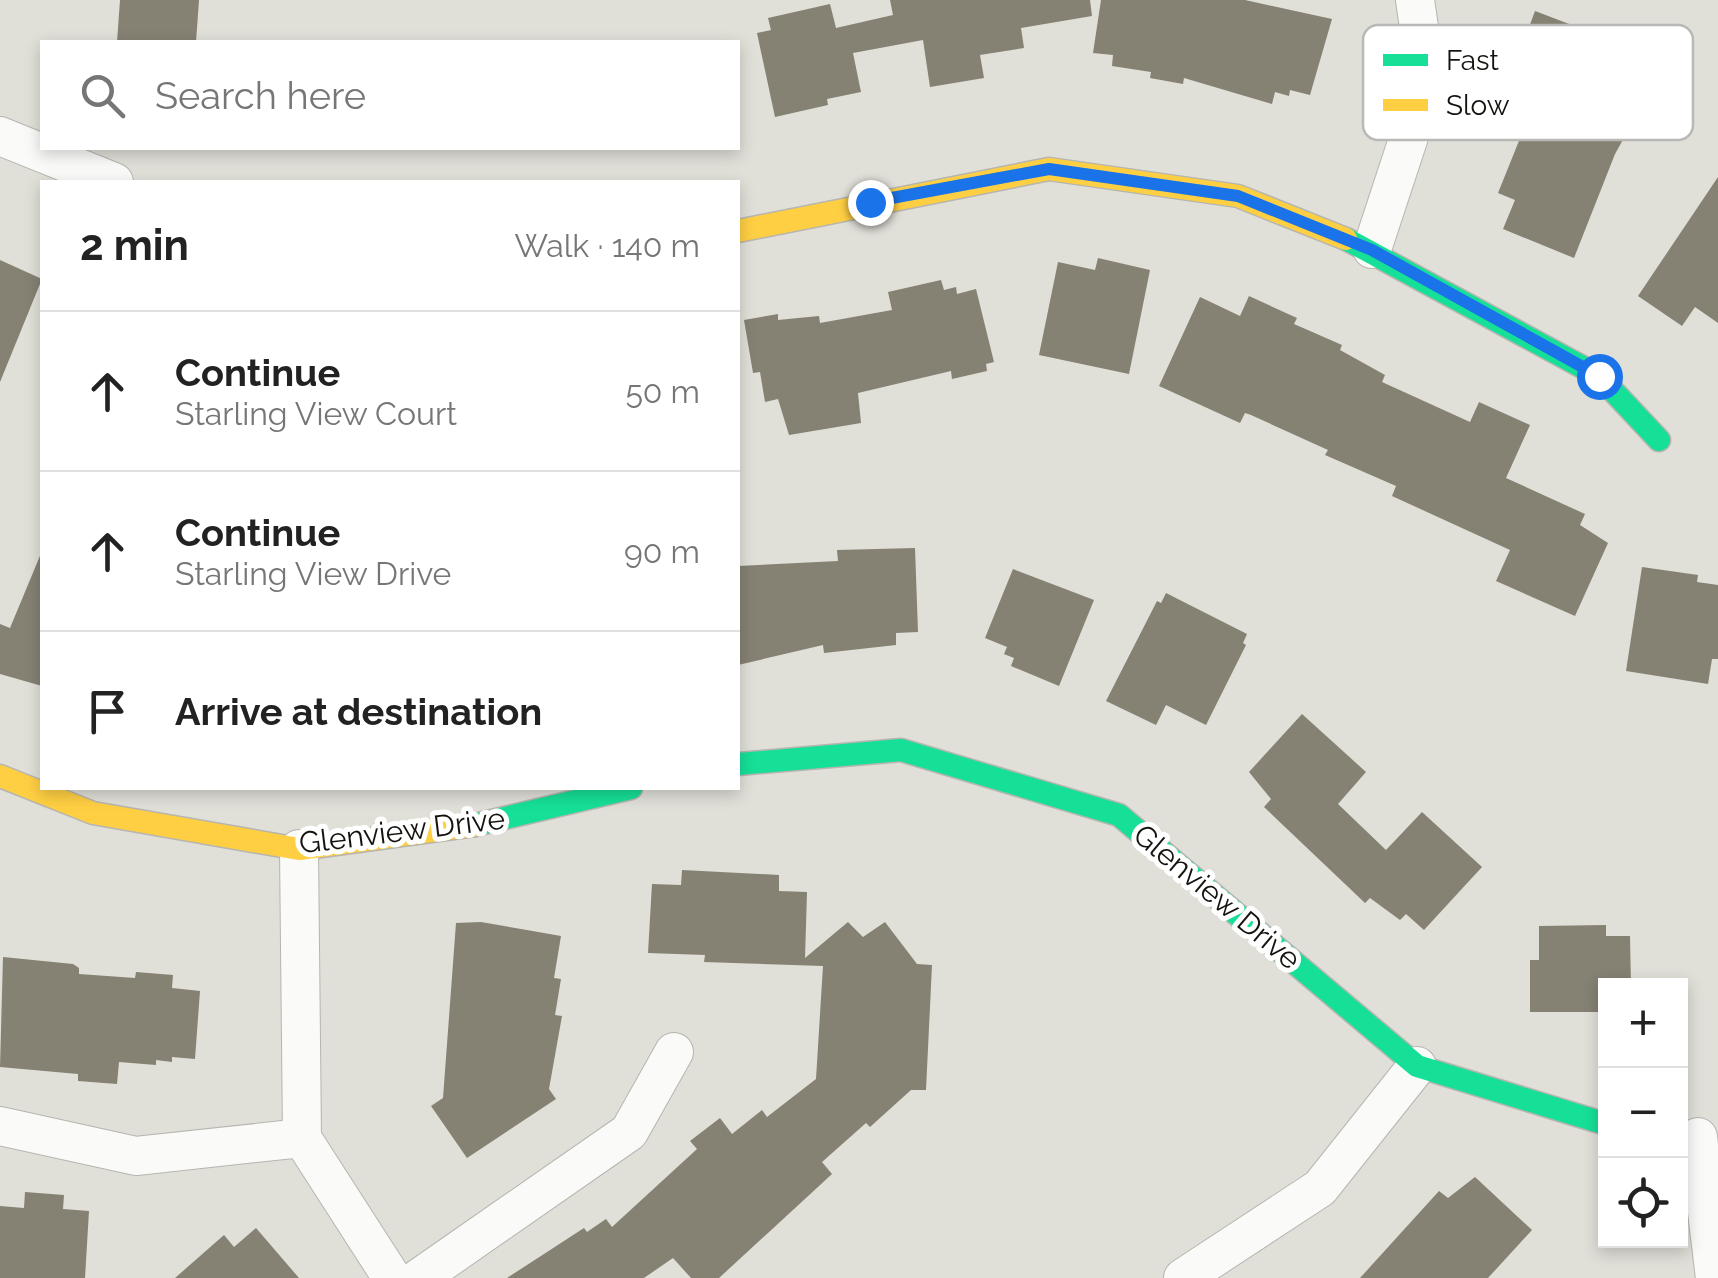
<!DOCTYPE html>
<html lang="en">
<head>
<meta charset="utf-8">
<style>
  :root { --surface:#fff; --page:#f2f2f2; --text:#222; --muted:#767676; --line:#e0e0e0 }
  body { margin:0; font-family:Raleway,sans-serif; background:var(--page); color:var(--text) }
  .controls { position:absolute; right:30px; bottom:30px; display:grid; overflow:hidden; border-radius:0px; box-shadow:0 5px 15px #0003 }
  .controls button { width:90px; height:90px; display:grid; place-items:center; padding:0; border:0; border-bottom:2px solid var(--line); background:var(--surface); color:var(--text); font:50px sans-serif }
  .stop { position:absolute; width:30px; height:30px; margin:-22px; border:8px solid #1a73e8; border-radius:50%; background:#fff }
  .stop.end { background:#1a73e8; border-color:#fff; box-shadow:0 2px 10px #0008 }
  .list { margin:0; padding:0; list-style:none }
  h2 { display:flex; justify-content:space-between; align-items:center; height:130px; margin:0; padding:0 40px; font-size:42px }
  h2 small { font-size:32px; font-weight:400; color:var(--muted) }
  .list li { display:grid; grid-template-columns:65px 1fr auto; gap:30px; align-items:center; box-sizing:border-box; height:160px; padding:0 40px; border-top:2px solid var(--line) }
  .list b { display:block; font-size:38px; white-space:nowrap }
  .list p { margin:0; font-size:32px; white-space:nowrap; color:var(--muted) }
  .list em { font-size:32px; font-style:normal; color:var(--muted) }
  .icon { flex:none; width:55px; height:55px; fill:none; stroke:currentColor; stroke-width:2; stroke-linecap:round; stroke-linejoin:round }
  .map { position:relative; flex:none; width:1718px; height:1278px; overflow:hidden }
  .search { position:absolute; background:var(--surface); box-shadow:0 5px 15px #0003; left:40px; top:40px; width:700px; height:110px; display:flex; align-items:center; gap:25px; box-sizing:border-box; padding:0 35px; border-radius:0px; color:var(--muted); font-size:38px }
  .panel { position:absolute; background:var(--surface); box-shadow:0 5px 15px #0003; left:40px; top:180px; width:700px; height:610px; border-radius:0px }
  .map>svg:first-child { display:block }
  .building { fill:#858173 }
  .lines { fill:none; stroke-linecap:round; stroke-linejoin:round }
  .street-casing { stroke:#b6b5b0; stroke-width:40 }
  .fast-casing { stroke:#b6b5b0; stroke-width:25 }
  .slow-casing { stroke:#b6b5b0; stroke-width:25 }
  .street { stroke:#fafaf9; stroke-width:38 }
  .fast { stroke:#16e098; stroke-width:22 }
  .slow { stroke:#ffcf43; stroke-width:22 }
  .route { stroke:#1a73e8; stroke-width:12 }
  .labels { text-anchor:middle; stroke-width:10; stroke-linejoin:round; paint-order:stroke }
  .street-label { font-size:30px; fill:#14130f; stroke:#fff }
  .key { fill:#fff; stroke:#b8b8b7; stroke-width:2.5 }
  .key-label { font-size:28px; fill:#14130f }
</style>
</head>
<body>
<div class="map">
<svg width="1718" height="1278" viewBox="0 0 1718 1278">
  <rect width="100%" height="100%" fill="#e0dfd8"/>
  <g class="building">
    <path d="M120,0H199L196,42H117Z"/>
    <path d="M890,0H1090L1092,16L1021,28L1024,48L980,55L984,78L930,87L923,40L853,53L861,92L827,99L828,105L775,117L757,33L771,30L768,18L830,4L836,28L893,15Z"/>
    <path d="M1101,0H1245L1332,19L1310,95L1290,90L1289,96L1275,92L1272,104L1184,78L1183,84L1150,78L1151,72L1112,66L1113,55L1093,53Z"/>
    <path d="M1535,11L1585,30L1577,51L1639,75L1629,100L1645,117L1630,127L1615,154L1574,258L1503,229L1515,200L1498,193L1529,116L1516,111L1524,89L1516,86L1526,51L1521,49Z"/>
    <path d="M1718,177V323L1695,307L1682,326L1638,296Z"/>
    <path d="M1098,258L1150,270L1129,374L1039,355L1058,262L1095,270Z"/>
    <path d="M0,260L42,279L0,382Z"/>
    <path d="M941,280L944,290L956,287L957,294L976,289L994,362L986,364L987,371L952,379L951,371L858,393L861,423L789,435L778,399L765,402L760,372L753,373L744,320L778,314V320L819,316L820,323L892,310L888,292Z"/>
    <path d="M1249,296L1297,318L1294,324L1342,345L1340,350L1385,375L1382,382L1470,422L1479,402L1530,425L1506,478L1585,514L1580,525L1608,543L1575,616L1496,581L1510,550L1392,496L1396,486L1325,455L1328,450L1251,415L1245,413L1240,423L1159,386L1200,297L1240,316Z"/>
    <path d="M915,548L918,632L896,633V645L824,653L823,645L738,665V566L838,561L837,550Z"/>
    <path d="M42,551V686L0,674V624L10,628Z"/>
    <path d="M1642,567L1698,575L1697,582L1718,585V659H1712L1708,684L1626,671Z"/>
    <path d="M1013,569L1094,600L1059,686L1011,666L1014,658L1004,654L1007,647L985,638Z"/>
    <path d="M1166,593L1247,634L1243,643L1246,645L1206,725L1166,705L1156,725L1106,701L1157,601L1161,603Z"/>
    <path d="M1302,714L1366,772L1338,804L1386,850L1422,812L1482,867L1424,930L1406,914L1400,920L1370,898L1365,903L1264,807L1271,799L1249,772Z"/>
    <path d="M682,870L779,875V891L807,892L805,958L848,922L863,937L885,922L917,964L932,965L926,1090H911L870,1127L866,1123L822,1162L832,1174L719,1278H691L673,1258L644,1278H507L584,1228L587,1232L606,1219L612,1227L697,1149L690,1141L720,1118L732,1134L762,1110L767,1117L816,1079L823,966L704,962L705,955L648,953L652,884L681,885Z"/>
    <path d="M481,922L561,936L554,978L561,979L555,1015L562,1016L549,1089L556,1099L467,1158L431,1106L443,1098L456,923Z"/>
    <path d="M1606,925V936H1630L1631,986H1606V1012H1530V960H1539V926Z"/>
    <path d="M3,957L73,964L79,968V974L135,978L136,972L173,975L172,988L200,991L195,1059L172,1057V1062L156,1060V1065L119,1062L117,1084L78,1081V1074L0,1067Z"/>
    <path d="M1475,1177L1532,1230L1488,1278H1360L1439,1191L1448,1198Z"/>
    <path d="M25,1192L64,1195L63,1209L89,1211L85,1278H0V1206L24,1208Z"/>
    <path d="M256,1228L299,1278H175L224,1235L234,1247Z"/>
  </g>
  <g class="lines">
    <defs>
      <g id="street">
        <path d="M0,136L114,182"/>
        <path d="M1372,249L1427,82L1415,0"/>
        <path d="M299,849L302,1138L392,1278"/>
        <path d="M0,1126L136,1156L302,1138"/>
        <path d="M1698,1137L1715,1278"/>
        <path d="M419,1278L629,1132L674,1052"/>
        <path d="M1183,1278L1320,1188L1417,1066"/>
      </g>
      <g id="fast">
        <path d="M1346,239L1599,376L1659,440"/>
        <path d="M738,764L901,750L1119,815L1417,1066L1606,1124"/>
        <path d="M475,825L631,788"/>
      </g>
      <g id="slow">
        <path d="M738,231L1049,169L1238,196L1346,239"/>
        <path d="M0,776L93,813L299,849L475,825"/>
      </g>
    </defs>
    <use href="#street" class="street-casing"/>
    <use href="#fast" class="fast-casing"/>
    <use href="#slow" class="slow-casing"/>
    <use href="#street" class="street"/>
    <use href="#fast" class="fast"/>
    <use href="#slow" class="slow"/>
  </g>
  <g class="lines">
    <path class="route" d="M870,202L1049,169L1238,196L1372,250L1599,376"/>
  </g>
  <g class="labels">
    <g class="street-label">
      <text transform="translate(402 831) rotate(-7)" y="10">Glenview Drive</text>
      <text transform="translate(1217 897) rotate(40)" y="10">Glenview Drive</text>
    </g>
  </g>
  <rect x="1363" y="25" width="330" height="115" rx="15" class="key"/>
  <rect x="1383" y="54" width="45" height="12" fill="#16e098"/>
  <rect x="1383" y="99" width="45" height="12" fill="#ffcf43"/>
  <g class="key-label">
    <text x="1446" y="70">Fast</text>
    <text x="1446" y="115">Slow</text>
  </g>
</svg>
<div class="controls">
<button>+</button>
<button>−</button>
<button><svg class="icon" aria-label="locate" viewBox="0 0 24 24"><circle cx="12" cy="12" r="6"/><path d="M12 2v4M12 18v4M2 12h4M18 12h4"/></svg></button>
</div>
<div class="stop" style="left:1599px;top:376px"></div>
<div class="stop end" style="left:870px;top:202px"></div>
<div class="search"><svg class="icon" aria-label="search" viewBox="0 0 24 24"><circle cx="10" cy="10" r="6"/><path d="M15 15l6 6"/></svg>Search here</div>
<section class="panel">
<h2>2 min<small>Walk · 140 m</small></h2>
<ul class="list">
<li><svg class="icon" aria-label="ahead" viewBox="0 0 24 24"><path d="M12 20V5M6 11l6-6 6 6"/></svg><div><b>Continue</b><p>Starling View Court</p></div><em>50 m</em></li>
<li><svg class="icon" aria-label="ahead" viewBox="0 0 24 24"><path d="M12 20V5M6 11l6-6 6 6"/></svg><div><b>Continue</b><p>Starling View Drive</p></div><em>90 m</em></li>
<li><svg class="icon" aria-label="arrive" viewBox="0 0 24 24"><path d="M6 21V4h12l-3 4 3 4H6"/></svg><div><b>Arrive at destination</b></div></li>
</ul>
</section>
</div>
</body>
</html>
